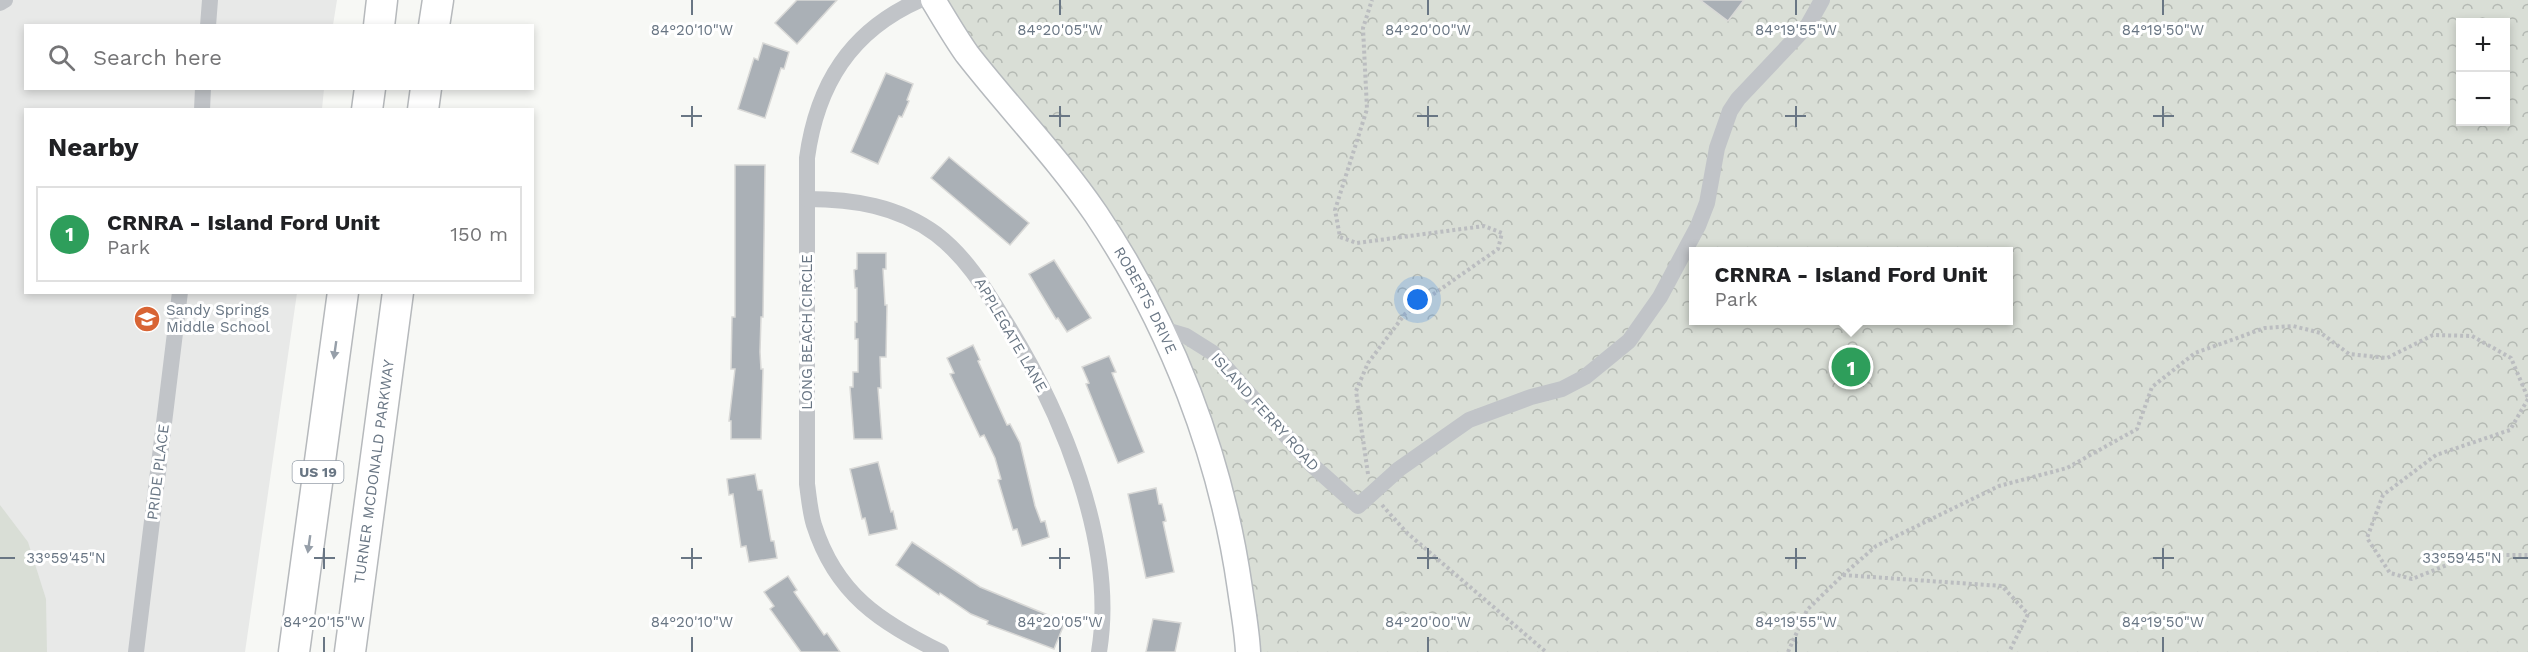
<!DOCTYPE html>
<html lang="en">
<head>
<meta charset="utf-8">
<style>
  :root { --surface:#fff; --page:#f6f6f6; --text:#202124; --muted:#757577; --line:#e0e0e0; --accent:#2563eb }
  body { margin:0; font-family:"Work Sans",sans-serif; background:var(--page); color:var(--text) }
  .controls { position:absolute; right:18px; top:18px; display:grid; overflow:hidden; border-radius:0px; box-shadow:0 3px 9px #0003 }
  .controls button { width:54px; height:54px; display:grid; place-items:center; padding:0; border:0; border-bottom:2px solid var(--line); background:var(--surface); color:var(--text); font:30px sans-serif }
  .you { position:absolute; left:1418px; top:300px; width:21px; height:21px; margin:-15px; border:4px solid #fff; border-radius:50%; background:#1a73e8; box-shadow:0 0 0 9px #1a73e833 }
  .badge { display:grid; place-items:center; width:39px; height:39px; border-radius:50%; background:var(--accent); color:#fff; font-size:20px; font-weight:700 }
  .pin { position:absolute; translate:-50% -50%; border:3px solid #fff; box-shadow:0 2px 6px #0006 }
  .popup { position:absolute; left:1689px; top:247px; width:324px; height:78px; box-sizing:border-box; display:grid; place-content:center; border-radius:0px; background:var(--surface); filter:drop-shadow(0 2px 4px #0005); font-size:20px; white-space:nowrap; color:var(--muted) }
  .popup b { font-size:22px; color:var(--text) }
  .popup::after { content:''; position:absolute; left:50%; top:100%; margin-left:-12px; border:12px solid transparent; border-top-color:var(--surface) }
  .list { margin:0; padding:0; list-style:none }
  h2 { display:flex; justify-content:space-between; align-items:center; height:78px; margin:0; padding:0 24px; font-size:26px }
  h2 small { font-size:20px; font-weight:400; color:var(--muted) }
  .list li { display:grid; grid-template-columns:39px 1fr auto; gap:18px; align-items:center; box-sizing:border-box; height:96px; margin:0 12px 12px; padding:0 12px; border:2px solid var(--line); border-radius:0px }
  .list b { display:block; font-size:22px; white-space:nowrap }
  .list p { margin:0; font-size:20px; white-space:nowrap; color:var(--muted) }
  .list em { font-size:20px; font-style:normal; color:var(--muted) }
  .icon { flex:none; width:33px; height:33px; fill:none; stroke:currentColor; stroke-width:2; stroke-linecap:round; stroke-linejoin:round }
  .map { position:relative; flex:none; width:2528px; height:652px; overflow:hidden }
  .search { position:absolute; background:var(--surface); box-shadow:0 3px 9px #0003; left:24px; top:24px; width:510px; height:66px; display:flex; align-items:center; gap:15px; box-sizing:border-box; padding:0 21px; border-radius:0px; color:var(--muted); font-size:22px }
  .panel { position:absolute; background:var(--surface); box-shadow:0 3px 9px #0003; left:24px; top:108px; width:510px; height:186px; border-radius:0px }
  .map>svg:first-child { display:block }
  .built { fill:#e8e9e8 }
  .grass { fill:#d9ded6 }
  .forest { fill:url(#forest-crowns); fill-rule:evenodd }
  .building { fill:#aab0b6; stroke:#d9d9d7; stroke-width:1.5 }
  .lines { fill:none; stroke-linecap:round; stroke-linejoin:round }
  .secondary-casing { stroke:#b6babe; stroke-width:27 }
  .highway-casing { stroke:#b6b9bc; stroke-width:33 }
  .path { stroke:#bbbdc0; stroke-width:4; stroke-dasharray:3 3; stroke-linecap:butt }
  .street { stroke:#c1c4c8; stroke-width:16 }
  .secondary { stroke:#fff; stroke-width:24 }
  .highway { stroke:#fff; stroke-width:30 }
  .oneway { fill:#969fa9 }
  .ticks { fill:none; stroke:#697684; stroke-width:2 }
  .labels { text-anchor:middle; stroke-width:6; stroke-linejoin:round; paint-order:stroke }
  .shield { fill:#fff; stroke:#969fa9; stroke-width:1.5 }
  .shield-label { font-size:14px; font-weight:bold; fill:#697684 }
  .street-label { font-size:15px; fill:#697684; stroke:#fff }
  .poi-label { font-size:15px; fill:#697684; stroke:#fff; text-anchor:start }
  .ticks-label { font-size:15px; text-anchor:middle; fill:#697684; stroke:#fff; stroke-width:6; stroke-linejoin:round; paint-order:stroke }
</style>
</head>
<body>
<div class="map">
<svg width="2528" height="652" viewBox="0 0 2528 652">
  <defs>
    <pattern id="forest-crowns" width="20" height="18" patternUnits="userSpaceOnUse" patternTransform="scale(1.5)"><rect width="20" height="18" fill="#d9ded6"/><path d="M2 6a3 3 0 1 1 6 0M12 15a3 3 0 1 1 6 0" fill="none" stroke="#b4b9b3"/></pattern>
  </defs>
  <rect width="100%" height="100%" fill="#f7f8f5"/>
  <path class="built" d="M0,0H337L333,25L26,26V88L324,89L322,109L26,110V292L297,293L245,652H0Z"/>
  <path class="grass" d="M0,505L28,542L46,599L47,652H0Z"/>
  <path class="forest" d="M937,0H2528V652H1245L1207,445L1142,290ZM2460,22H2506V122H2460ZM1694,252H2008V320H1694Z"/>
  <g class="building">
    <path d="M797,0H837L797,44L775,23Z"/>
    <path d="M1700,0H1744L1728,21Z"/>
    <path d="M763,43L789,52L784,69L781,68L765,118L738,109L754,58L758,60Z"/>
    <path d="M886,73L913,84L907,100L909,101L902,117L899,116L878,164L851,152Z"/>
    <path d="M949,157L1029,223L1010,245L931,178Z"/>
    <path d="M735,165H765L763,317H761L760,352L761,369H763L761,439H731V421H729L735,369H731L732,317H735Z"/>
    <path d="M857,253H886V269H883L885,305H887L886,357H880L881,388H878L882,439H854L850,387H853V372H858V339H855V322H857V288H855L854,270L857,269Z"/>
    <path d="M1054,260L1091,318L1067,332L1058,318L1056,319L1029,274Z"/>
    <path d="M973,345L980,360L978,361L1007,425L1010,424L1020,443L1035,506L1041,522L1045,521L1049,537L1022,546L1017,529L1013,530L998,480L1001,479L995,458L984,435L980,437L950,374L954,373L947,358Z"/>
    <path d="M1109,356L1116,372L1112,373L1144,452L1118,463L1086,384L1089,383L1082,367Z"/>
    <path d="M878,462L891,512L893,511L897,529L869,535L865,518L862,519L850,469Z"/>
    <path d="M755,474L758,490H762L771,541H774L777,558L749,562L746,546L741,547L733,494L729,495L727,479Z"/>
    <path d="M1156,488L1159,504H1162L1166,521L1163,522L1174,572L1146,578L1128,494Z"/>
    <path d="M912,542L980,587L1065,622L1054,649L987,624L988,621L971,614L940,593L939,595L896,565Z"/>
    <path d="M788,576L797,590L794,592L824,635L827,633L840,652H801L770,609L774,606L764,592Z"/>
    <path d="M1153,619L1181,623L1175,652H1146Z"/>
  </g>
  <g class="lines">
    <defs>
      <g id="secondary">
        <path id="s1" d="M933,0C944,18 955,37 967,54C1009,108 1057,157 1096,214C1171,326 1221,455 1240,589C1243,610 1247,631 1248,652"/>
      </g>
      <g id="highway">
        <path d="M379,26L382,0"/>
        <path d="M434,26L438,0"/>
        <path d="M367,110L370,88"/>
        <path d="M423,110L426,88"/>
        <path d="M294,652L343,292"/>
        <path id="s2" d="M350,652L398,292"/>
      </g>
    </defs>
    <use href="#secondary" class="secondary-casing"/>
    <use href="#highway" class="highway-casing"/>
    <g class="path">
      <path d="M2528,399L2510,430L2436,455L2383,495L2367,538L2390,573L2412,579L2472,555H2528"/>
      <path d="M1368,474L1356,391L1368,363L1405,314L1498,249L1502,233L1484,226L1357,243L1340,237L1335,210L1367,109L1363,28L1372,0"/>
      <path d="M1382,505L1406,532L1546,652"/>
      <path d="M1843,575L2002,586L2028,614L2009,652"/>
      <path d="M1788,652L1807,610L1843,575L1876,546L1999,486L2067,468L2137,429L2152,387L2195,353L2265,328L2293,326L2321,333L2349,354L2387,358L2433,335L2472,336L2511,358L2528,398"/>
    </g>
    <g class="street">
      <path d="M920,0C850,31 817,85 807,158V484C809,498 810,512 814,525C836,594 880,622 941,652"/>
      <path d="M0,3L5,0"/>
      <path d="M208,26L210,0"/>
      <path d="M202,110L203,88"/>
      <path d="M807,199C853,199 898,206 936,234C966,257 984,287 1003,318C1061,410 1117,543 1099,652"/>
      <path d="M1163,331H1169L1186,336L1213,353L1312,465L1358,506L1399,469L1469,420L1531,397L1562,389L1585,377L1629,341L1660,297L1698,226L1707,203L1717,148L1730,111L1738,99L1808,25L1822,0"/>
      <path d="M136,652L180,292"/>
    </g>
    <use href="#secondary" class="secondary"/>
    <use href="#highway" class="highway"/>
  </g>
  <defs><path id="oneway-solid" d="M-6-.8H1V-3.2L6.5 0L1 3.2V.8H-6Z" transform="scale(1.5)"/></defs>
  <g class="oneway">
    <use href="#oneway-solid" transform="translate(335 350) rotate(98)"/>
    <use href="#oneway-solid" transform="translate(309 544) rotate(98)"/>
  </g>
  <path class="ticks" d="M692,0V15M1060,0V15M1428,0V15M1796,0V15M2163,0V15M692,106V127M1060,106V127M1428,106V127M1796,106V127M2163,106V127M681,116H702M1049,116H1070M1417,116H1438M1785,116H1806M2153,116H2174M324,548V569M692,548V569M1060,548V569M1428,548V569M1796,548V569M2163,548V569M0,558H15M314,558H335M681,558H702M1049,558H1070M1417,558H1438M1785,558H1806M2153,558H2174M2513,558H2528M324,637V652M692,637V652M1060,637V652M1428,637V652M1796,637V652M2163,637V652"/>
  <defs>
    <symbol id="school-disc" viewBox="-11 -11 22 22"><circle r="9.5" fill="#d86434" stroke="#fff"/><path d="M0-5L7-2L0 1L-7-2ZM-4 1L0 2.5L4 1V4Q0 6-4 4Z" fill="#fff"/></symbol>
  </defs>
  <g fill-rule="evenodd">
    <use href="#school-disc" x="132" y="304" width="30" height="30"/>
  </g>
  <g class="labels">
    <rect class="shield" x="292.5" y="461" width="51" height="22" rx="4.5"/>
    <g class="shield-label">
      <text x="318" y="477">US 19</text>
    </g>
    <g class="street-label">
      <text dy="5" stroke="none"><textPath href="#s1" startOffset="369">ROBERTS DRIVE</textPath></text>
      <text transform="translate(807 332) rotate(-90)" y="5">LONG BEACH CIRCLE</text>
      <text transform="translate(1011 335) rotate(60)" y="5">APPLEGATE LANE</text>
      <text transform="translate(1265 412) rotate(48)" y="5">ISLAND FERRY ROAD</text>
      <text transform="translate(158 472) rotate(-83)" y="5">PRIDE PLACE</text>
      <text dy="5" stroke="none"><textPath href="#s2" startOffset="182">TURNER MCDONALD PARKWAY</textPath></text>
    </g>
    <g class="poi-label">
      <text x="166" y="315">Sandy Springs<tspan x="166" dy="17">Middle School</tspan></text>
    </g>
  </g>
  <g class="ticks-label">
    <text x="692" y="35">84°20'10"W</text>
    <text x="1060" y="35">84°20'05"W</text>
    <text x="1428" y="35">84°20'00"W</text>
    <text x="1796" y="35">84°19'55"W</text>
    <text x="2163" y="35">84°19'50"W</text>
    <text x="66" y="563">33°59'45"N</text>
    <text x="2462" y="563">33°59'45"N</text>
    <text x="324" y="627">84°20'15"W</text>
    <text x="692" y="627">84°20'10"W</text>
    <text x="1060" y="627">84°20'05"W</text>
    <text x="1428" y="627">84°20'00"W</text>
    <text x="1796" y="627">84°19'55"W</text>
    <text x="2163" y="627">84°19'50"W</text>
  </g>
</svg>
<div class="controls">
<button>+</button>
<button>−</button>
</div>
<div class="you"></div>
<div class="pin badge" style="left:1851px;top:367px;background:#2e9e5b">1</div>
<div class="popup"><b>CRNRA - Island Ford Unit</b>Park</div>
<div class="search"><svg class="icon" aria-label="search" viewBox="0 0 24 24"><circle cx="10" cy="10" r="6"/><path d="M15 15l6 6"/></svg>Search here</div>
<section class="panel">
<h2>Nearby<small></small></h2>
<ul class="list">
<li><span class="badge" style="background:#2e9e5b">1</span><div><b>CRNRA - Island Ford Unit</b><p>Park</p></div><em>150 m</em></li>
</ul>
</section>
</div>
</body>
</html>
